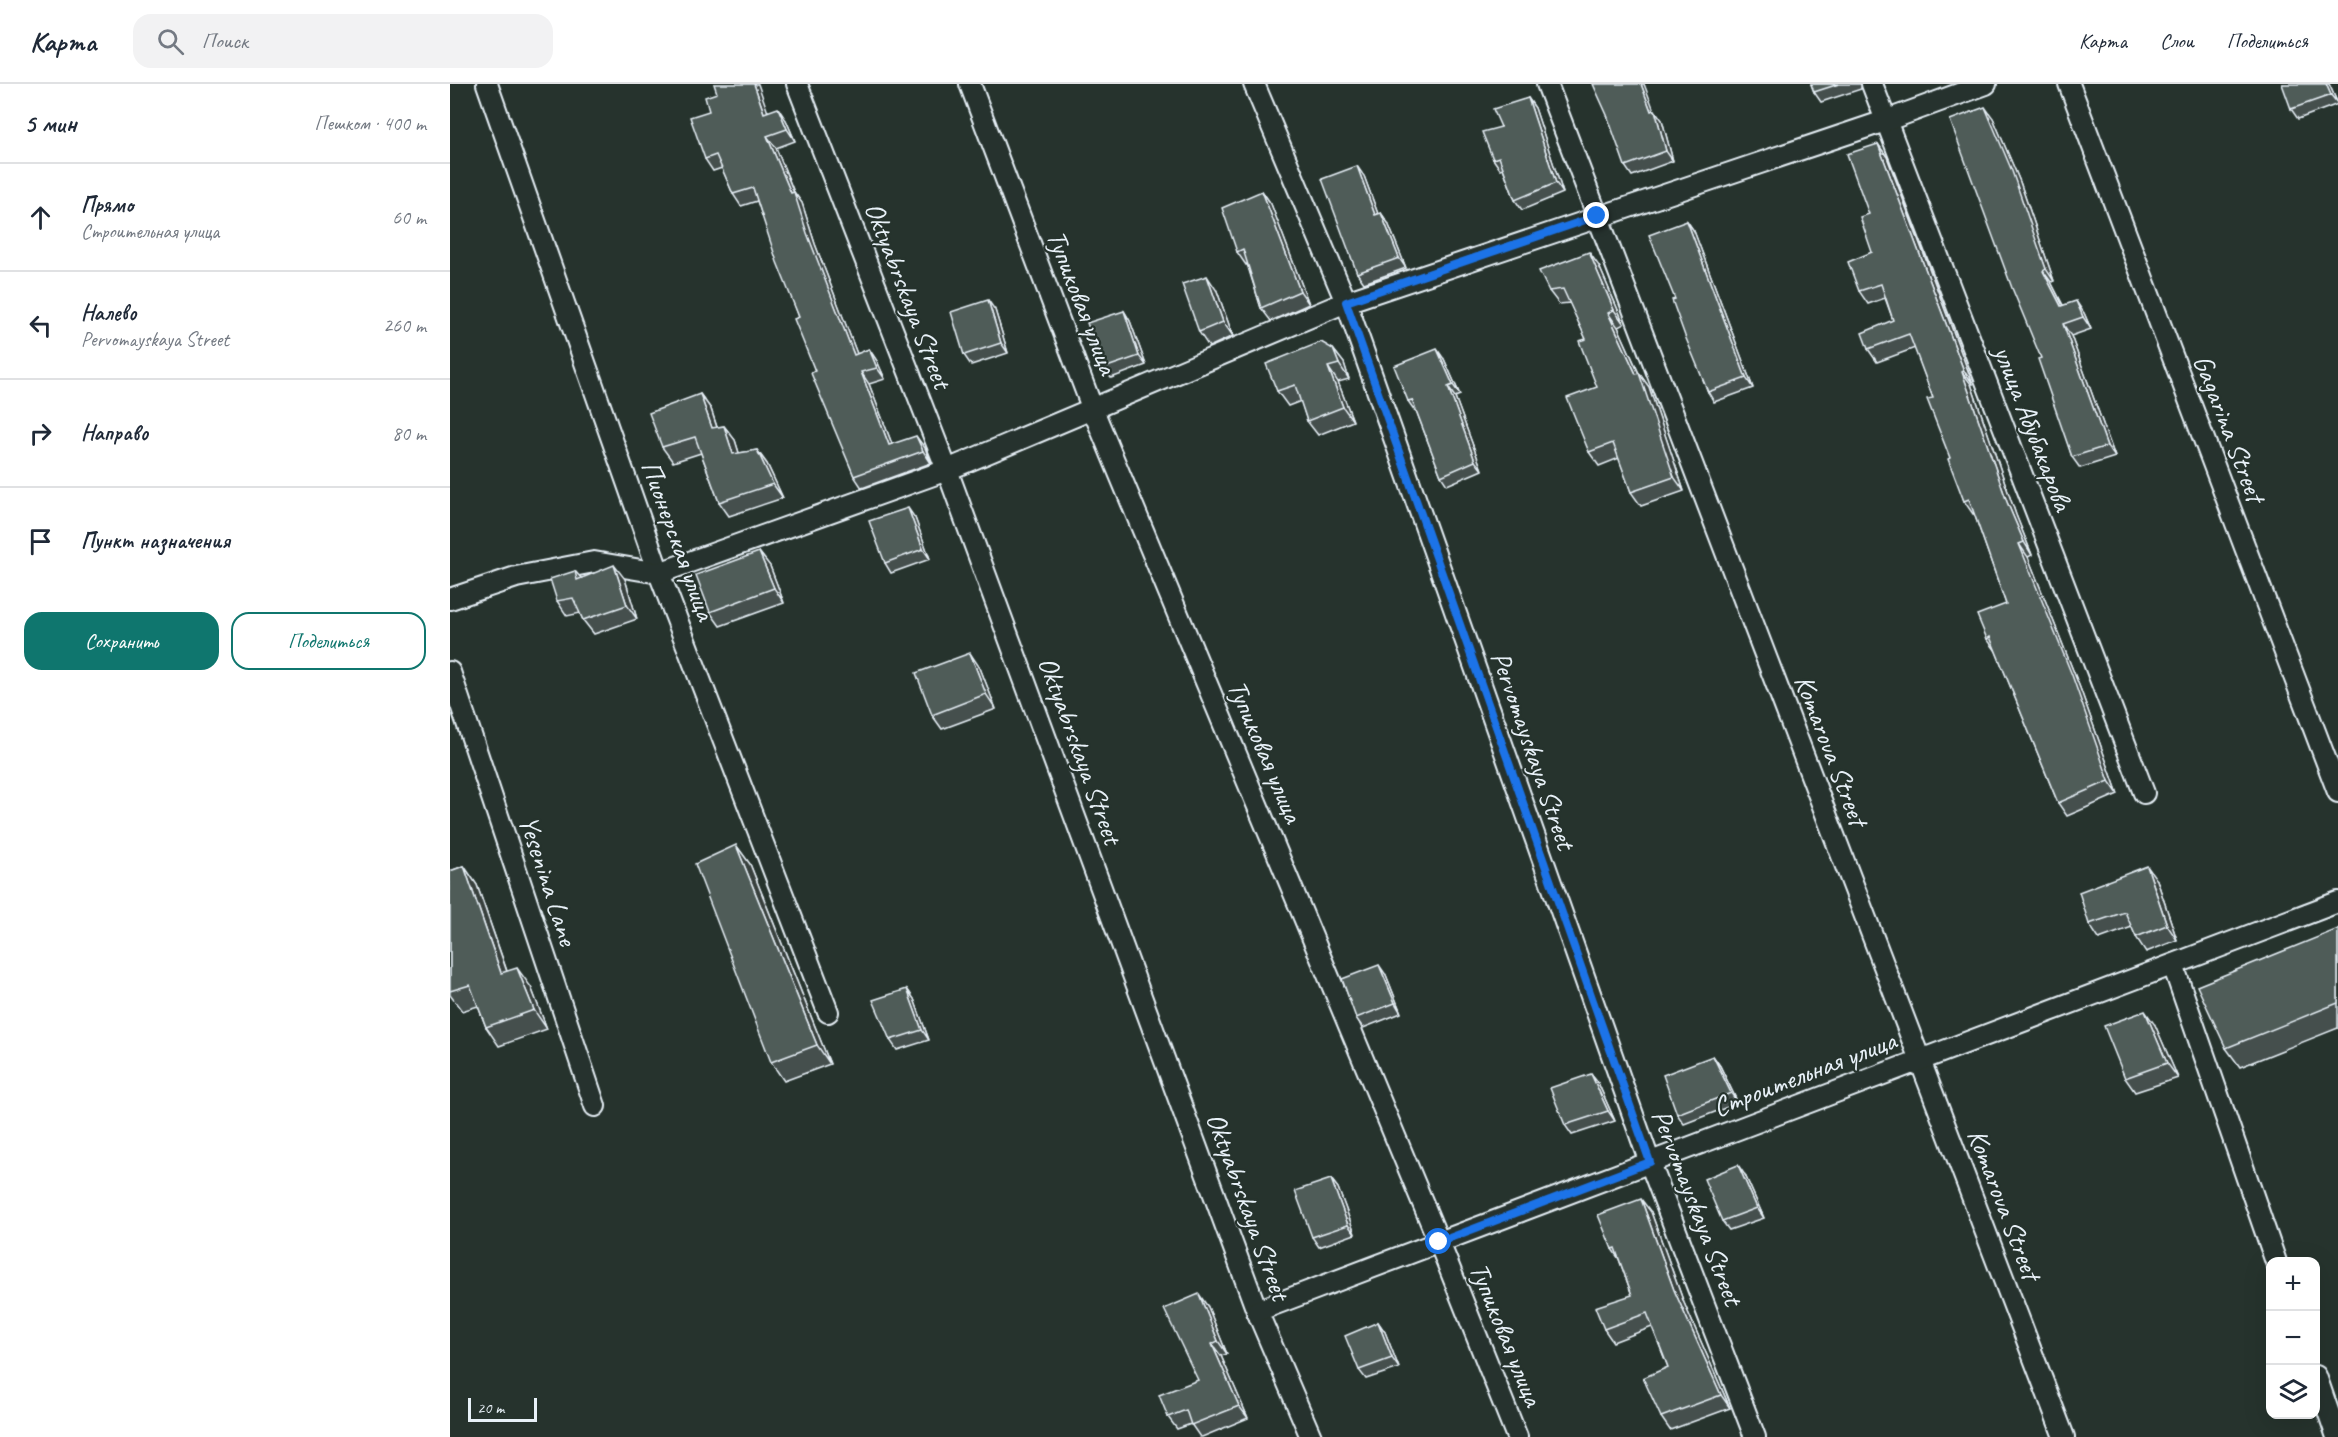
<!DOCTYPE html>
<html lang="ru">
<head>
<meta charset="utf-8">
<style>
  :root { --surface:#fff; --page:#f2f2f3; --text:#1f2937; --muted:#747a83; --line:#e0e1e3; --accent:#0f766e }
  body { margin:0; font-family:Caveat,sans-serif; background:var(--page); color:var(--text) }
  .controls { position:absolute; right:18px; bottom:18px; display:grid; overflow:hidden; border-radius:12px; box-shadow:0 6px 24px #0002 }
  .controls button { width:54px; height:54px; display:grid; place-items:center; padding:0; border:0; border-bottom:2px solid var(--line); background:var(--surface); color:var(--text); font:30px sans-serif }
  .scale { position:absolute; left:18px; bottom:15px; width:69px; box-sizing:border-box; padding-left:6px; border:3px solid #e8f1f8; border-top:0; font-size:16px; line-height:21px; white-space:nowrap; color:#e8f1f8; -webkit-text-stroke:4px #26332d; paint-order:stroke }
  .stop { position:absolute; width:18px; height:18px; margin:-14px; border:4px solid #1a73e8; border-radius:50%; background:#fff }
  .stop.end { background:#1a73e8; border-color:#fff; box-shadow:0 2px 6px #0008 }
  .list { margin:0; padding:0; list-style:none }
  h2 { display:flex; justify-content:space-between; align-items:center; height:78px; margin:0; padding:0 24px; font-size:26px }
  h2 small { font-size:20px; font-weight:400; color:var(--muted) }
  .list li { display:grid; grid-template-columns:39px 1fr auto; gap:18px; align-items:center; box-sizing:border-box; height:108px; padding:0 24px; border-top:2px solid var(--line) }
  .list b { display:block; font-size:22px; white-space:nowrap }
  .list p { margin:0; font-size:20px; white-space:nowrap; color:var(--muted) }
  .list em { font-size:20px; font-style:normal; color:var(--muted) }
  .actions { display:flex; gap:12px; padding:18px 24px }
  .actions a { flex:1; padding:14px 0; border:2px solid var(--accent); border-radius:18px; text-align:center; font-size:21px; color:var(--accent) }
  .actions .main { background:var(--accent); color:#fff }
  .icon { flex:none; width:33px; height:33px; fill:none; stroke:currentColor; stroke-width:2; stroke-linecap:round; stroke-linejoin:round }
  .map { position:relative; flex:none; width:1888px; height:1353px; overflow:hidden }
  header { display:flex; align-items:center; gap:36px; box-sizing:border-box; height:84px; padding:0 30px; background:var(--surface); border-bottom:2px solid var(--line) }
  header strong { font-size:28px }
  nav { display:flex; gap:33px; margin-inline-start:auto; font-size:21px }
  .search { width:420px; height:54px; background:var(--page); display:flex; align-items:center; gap:15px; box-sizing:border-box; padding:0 21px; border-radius:18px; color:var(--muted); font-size:22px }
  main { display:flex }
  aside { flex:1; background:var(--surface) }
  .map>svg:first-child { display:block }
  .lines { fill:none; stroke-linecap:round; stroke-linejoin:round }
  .minor-casing { stroke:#e8f1f8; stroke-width:24 }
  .minor { stroke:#26332d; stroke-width:20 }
  .wall { fill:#454f4d; stroke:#e8f1f8; stroke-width:1.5 }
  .shaded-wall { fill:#38403e; stroke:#e8f1f8; stroke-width:1.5 }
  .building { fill:#505c59; stroke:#e8f1f8; stroke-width:1.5 }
  .route { stroke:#1a73e8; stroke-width:8 }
  .labels { text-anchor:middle; stroke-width:4.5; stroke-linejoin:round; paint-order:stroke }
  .street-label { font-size:28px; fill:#e8f1f8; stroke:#26332d }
</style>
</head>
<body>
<header>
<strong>Карта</strong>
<div class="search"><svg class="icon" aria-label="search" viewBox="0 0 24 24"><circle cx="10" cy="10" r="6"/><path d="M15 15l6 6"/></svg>Поиск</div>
<nav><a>Карта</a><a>Слои</a><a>Поделиться</a></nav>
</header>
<main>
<aside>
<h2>5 мин<small>Пешком · 400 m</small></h2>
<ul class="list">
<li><svg class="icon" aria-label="ahead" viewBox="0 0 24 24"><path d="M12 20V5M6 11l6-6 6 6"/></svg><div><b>Прямо</b><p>Строительная улица</p></div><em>60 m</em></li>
<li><svg class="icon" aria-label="left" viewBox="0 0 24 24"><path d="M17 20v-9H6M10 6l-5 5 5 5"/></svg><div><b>Налево</b><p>Pervomayskaya Street</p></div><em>260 m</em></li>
<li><svg class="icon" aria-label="right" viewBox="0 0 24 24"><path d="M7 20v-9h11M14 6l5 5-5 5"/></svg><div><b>Направо</b></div><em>80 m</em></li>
<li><svg class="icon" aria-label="arrive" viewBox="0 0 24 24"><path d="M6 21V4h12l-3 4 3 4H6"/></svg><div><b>Пункт назначения</b></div></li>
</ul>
<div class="actions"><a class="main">Сохранить</a><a>Поделиться</a></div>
</aside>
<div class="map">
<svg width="1888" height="1353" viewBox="0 0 1888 1353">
  <rect width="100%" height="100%" fill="#26332d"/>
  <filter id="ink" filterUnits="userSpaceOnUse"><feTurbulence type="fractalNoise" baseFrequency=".0167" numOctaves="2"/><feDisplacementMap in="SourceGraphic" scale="12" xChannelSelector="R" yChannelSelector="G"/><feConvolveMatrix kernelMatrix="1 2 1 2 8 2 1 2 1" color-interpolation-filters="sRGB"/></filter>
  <g filter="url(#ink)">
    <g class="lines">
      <defs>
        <g id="minor">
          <path d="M37,0L209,489L378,928"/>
          <path d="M347,0L497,386L807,1227L861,1353"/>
          <path d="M520,0L643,326L989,1158L1067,1353"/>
          <path d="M804,0L896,218L1200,1079L1305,1353"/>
          <path d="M1097,0L1614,1353"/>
          <path d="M1422,0L1694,709"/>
          <path d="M1619,0L1888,708"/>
          <path d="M0,515L66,493L144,478L209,489L497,386L896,218L1435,37L1536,0"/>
          <path d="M0,588L145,1022"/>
          <path d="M1723,881L1826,1178"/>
          <path d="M807,1227L1888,818"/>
          <path d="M1866,1292L1887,1353"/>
        </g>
      </defs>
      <use href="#minor" class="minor-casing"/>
      <use href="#minor" class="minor"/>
    </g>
    <g class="wall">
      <path d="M1361,0H1411V5L1371,18L1364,8Z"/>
      <path d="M1879,0L1888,20L1848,35L1841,25Z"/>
      <path d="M267,9L318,27L336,36L345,57L326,64L344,108L352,119L365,160L407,270L419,265L427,277L435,295L419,300L442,360L475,364L481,379L412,404L404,392L365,287L349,233L307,117L291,122L283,110L272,84L263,87L255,75L259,27Z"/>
      <path d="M1078,14L1085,24L1113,109L1072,126L1065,116L1053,84L1050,85L1043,75L1051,43Z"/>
      <path d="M1204,26L1212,36L1223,77L1182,92L1175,82Z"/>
      <path d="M1543,34L1570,98L1604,197L1601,198L1613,221L1634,229L1641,245L1621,252L1665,373L1630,384L1622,373L1591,274Z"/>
      <path d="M1428,60L1437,73L1523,300H1521L1566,431L1582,471L1578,473L1630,604L1668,710L1617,732L1608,719L1546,567L1537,555L1556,520L1524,429L1523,430L1514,417L1483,314L1465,264L1427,278L1418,265L1443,236L1435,214L1418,220L1409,207L1422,168L1419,130Z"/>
      <path d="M914,92L928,130L931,129L938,139L956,184L914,199L907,189Z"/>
      <path d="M812,107L821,120L859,220L821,237L811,224L797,180L796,181L787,168Z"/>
      <path d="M1237,137L1244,147L1303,304L1264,318L1258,308L1225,215Z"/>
      <path d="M1149,182L1174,240L1168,243L1189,289L1199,303L1234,407L1191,422L1181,408L1169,374L1149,382L1139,368L1147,303L1136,255L1120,219L1109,220L1099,207Z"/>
      <path d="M767,207L783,252L759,263L749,248Z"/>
      <path d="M545,226L558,269L521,281L514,271Z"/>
      <path d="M674,227L680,237L696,281L661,294L654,284Z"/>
      <path d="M883,265L894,279L899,295L888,298L903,337L868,351L857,337L851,317L838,322L827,307Z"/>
      <path d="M994,275L1010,311L1005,313L1032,386L997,401L991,392L966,326L965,327L958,317Z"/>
      <path d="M250,310L261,325L267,343L274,342L285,356L289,369L307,366L317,380L333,414L279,432L269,418L251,369L223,378L212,363Z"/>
      <path d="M465,434L480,475L441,489L435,479Z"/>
      <path d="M309,468L320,482L334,519L270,542L260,528Z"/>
      <path d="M125,487L131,494L175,495L187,535L144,550L133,536L130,529L117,532L107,517Z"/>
      <path d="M530,584L546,625L492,645L482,631Z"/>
      <path d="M286,761L300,780L380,980L334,997L321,978Z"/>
      <path d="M14,782L27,801L57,887L81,903L97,945L49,962L36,943L28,922L12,927L0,911V787Z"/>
      <path d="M1707,796L1727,856L1696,868L1686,853L1682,843L1649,855L1639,840Z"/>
      <path d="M1888,845V944L1790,983L1776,964Z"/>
      <path d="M936,891L951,929L913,944L906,934Z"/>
      <path d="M457,905L464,915L479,956L447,966L440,956Z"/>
      <path d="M1705,941L1728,994L1685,1008L1675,994Z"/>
      <path d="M1263,972L1270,982L1288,1019L1234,1040L1227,1030Z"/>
      <path d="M1148,999L1165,1037L1122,1051L1115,1041Z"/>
      <path d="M1295,1091L1314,1134L1279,1146L1272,1137Z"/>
      <path d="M881,1095L888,1104L905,1150L869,1163L862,1153Z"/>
      <path d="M1201,1128L1234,1219L1280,1324L1220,1346L1211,1333L1218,1283L1202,1243L1163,1258L1154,1245L1182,1211L1169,1175L1162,1165Z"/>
      <path d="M758,1223L777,1270L771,1272L798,1334L752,1353H750L741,1340L727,1345L718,1333L748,1296Z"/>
      <path d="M928,1238L935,1248L949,1284L916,1295L909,1286Z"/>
    </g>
    <g class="shaded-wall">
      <path d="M304,0H308L322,40L314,29Z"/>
      <path d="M1191,0H1194L1208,37L1201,27Z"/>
      <path d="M1876,0H1879L1888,20L1881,11Z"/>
      <path d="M1078,14L1085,24L1113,109L1106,99Z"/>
      <path d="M1535,23L1543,34L1570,98L1604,197L1596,185Z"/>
      <path d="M328,24L336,36L345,57L337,45Z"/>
      <path d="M1205,26L1212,36L1223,77L1216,67Z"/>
      <path d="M317,52L326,64L346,114L344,108L352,119L365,160L412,283L404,271L341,109Z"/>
      <path d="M1428,60L1437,73L1523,300L1514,287Z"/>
      <path d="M907,82L914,92L932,141L925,131Z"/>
      <path d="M812,107L821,120L859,220L850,207Z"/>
      <path d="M931,129L938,139L956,184L949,174Z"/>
      <path d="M1237,137L1244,147L1303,304L1296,294Z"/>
      <path d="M1139,168L1149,182L1174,240L1164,226Z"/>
      <path d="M1593,187L1601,198L1619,234L1611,222Z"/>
      <path d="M757,192L767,207L783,252L773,238Z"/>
      <path d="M538,216L545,226L558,269L551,259Z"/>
      <path d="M1626,217L1634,229L1641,245L1633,233Z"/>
      <path d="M674,227L680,237L696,281L689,272Z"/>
      <path d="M1158,229L1168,243L1189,290V289L1199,303L1234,407L1224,393L1186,290Z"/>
      <path d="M1613,240L1621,252L1665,373L1657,362Z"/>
      <path d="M419,265L427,277L435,295L427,284Z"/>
      <path d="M883,265L894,279L899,295L889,280Z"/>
      <path d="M987,265L994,275L1010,311L1003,301Z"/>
      <path d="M878,283L888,298L903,337L893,323Z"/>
      <path d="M411,288L419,300L447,373L439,361Z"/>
      <path d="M1512,288L1521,300L1566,431L1582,471L1574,458L1557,418Z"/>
      <path d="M998,303L1005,313L1032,386L1025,377Z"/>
      <path d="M250,310L261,325L272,359L262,344Z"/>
      <path d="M274,342L285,356L294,385L283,370Z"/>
      <path d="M466,352L475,364L481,379L473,367Z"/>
      <path d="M307,366L317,380L333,414L323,400Z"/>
      <path d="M458,424L465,434L480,475L473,465Z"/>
      <path d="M1569,460L1578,473L1630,604L1668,710L1659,697Z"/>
      <path d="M309,468L320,482L334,519L324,504Z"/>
      <path d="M164,481L175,495L187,535L177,521Z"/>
      <path d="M520,569L530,584L546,625L536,610Z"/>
      <path d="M286,761L300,780L380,980L367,961Z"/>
      <path d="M14,782L27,801L64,908L51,889Z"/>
      <path d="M1697,782L1707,796L1727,856L1717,841Z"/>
      <path d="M929,881L936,891L951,929L945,919Z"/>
      <path d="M67,884L81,903L97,945L84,926Z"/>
      <path d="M457,905L464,915L479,956L472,946Z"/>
      <path d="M1695,927L1705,941L1728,994L1717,979Z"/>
      <path d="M1263,972L1270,982L1288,1019L1281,1009Z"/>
      <path d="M1141,990L1148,999L1165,1037L1158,1027Z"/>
      <path d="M1288,1081L1295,1091L1314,1134L1307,1124Z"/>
      <path d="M881,1095L888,1104L905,1150L898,1141Z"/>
      <path d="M1191,1115L1201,1128L1234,1219L1280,1324L1271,1311L1224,1206Z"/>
      <path d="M749,1210L758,1223L777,1270L768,1257Z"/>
      <path d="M928,1238L935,1248L949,1284L942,1274Z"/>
      <path d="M762,1260L771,1272L798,1334L789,1322Z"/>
    </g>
    <g class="building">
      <path d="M264,0H304L314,29L328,24L337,45L317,52L341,109L344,108L357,149L404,271L419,265L427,284L411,288L439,361L466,352L473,367L404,392L361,289L365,287L344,235L349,233L327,178L303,104L283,110L266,71L255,75L240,33L259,27L255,13L267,9Z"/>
      <path d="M1143,0H1191L1201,27L1205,26L1216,67L1175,82L1157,31Z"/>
      <path d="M1361,0H1389L1364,8Z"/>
      <path d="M1832,0H1876L1881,11L1841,25Z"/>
      <path d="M1078,14L1106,99L1065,116L1049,73L1043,75L1032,48L1051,43L1043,25Z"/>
      <path d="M1535,23L1562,87L1596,185L1593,187L1611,222L1626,217L1633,233L1613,240L1657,362L1622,373L1588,275L1591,274L1562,204L1500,36Z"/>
      <path d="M1428,60L1514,287L1512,288L1557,418L1574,458L1569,460L1622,591L1659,697L1608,719L1540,553L1537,555L1527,531L1556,520L1519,415L1514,417L1498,375L1500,374L1477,315L1483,314L1459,250L1418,265L1412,249L1443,236L1431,200L1409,207L1398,178L1422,168L1410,133L1419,130L1397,70Z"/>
      <path d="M907,82L925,131L931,129L949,174L907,189L872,95Z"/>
      <path d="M812,107L850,207L811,224L793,165L787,168L772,124Z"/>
      <path d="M1237,137L1296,294L1258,308L1235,252L1222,216L1225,215L1199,151Z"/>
      <path d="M1139,168L1164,226L1158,229L1186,290L1189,289L1224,393L1181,408L1163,359L1139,368L1117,314L1147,303L1129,257L1136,255L1113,205L1099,207L1089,187Z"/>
      <path d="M757,192L773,238L749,248L732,200Z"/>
      <path d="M538,216L551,259L514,271L501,228Z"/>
      <path d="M674,227L689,272L654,284L637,239Z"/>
      <path d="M871,258L883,265L889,280L878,283L893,323L857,337L845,301L827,307L816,280Z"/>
      <path d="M987,265L1003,301L998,303L1025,377L991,392L962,316L958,317L944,282Z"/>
      <path d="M250,310L262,344L274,342L283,370L307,366L323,400L269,418L245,353L212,363L199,329Z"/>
      <path d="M458,424L473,465L435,479L419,437Z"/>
      <path d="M309,468L324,504L260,528L246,491Z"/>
      <path d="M164,481L177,521L133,536L123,514L107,517L100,495L125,487L127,496Z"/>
      <path d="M520,569L536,610L482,631L466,589Z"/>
      <path d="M286,761L367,961L321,978L245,780Z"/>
      <path d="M14,782L51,889L67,884L84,926L36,943L20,901L0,907V787Z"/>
      <path d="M1697,782L1717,841L1686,853L1675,828L1639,840L1629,808Z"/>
      <path d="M1888,845V919L1776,964L1747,902Z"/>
      <path d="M929,881L945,919L906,934L892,895Z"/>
      <path d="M457,905L472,946L440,956L423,916Z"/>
      <path d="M1695,927L1717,979L1675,994L1654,942Z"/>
      <path d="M1263,972L1281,1009L1227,1030L1213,991Z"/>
      <path d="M1141,990L1158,1027L1115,1041L1100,1004Z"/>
      <path d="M1288,1081L1307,1124L1272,1137L1254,1095Z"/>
      <path d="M881,1095L898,1141L862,1153L845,1107Z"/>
      <path d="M1191,1115L1224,1206L1271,1311L1211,1333L1193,1294L1218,1283L1197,1229L1154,1245L1145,1223L1182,1211L1165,1164L1162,1165L1148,1131Z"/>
      <path d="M749,1210L768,1257L762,1260L789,1322L741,1341L736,1326L718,1333L709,1311L748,1296L714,1225Z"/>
      <path d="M928,1238L942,1274L909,1286L895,1252Z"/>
    </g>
  </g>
  <g class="lines" filter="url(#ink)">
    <path class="route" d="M989,1158L1200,1078L896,218L1147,132"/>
  </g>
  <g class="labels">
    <g class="street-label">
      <text transform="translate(459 211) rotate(69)" y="10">Oktyabrskaya Street</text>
      <text transform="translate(633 218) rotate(69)" y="10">Тупиковая улица</text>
      <text transform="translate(1584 344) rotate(69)" y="10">улица Абубакарова</text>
      <text transform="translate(1780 344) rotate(69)" y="10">Gagarina Street</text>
      <text transform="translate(229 456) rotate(70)" y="10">Пионерская улица</text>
      <text transform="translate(631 666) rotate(70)" y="10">Oktyabrskaya Street</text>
      <text transform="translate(1084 666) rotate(71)" y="10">Pervomayskaya Street</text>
      <text transform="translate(1382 666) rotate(69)" y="10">Komarova Street</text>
      <text transform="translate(816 667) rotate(67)" y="10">Тупиковая улица</text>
      <text transform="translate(99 796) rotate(72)" y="10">Yesenina Lane</text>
      <text transform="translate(1354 989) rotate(-21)" y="10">Строительная улица</text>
      <text transform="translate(1555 1120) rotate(69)" y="10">Komarova Street</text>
      <text transform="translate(799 1122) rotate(70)" y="10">Oktyabrskaya Street</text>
      <text transform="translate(1248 1123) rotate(69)" y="10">Pervomayskaya Street</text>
      <text transform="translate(1057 1250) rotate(68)" y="10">Тупиковая улица</text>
    </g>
  </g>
</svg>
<div class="controls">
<button>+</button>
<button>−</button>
<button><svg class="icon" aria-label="layers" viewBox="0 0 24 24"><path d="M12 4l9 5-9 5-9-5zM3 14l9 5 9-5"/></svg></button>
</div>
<div class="scale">20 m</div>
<div class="stop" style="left:989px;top:1158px"></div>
<div class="stop end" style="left:1147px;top:132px"></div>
</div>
</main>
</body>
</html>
